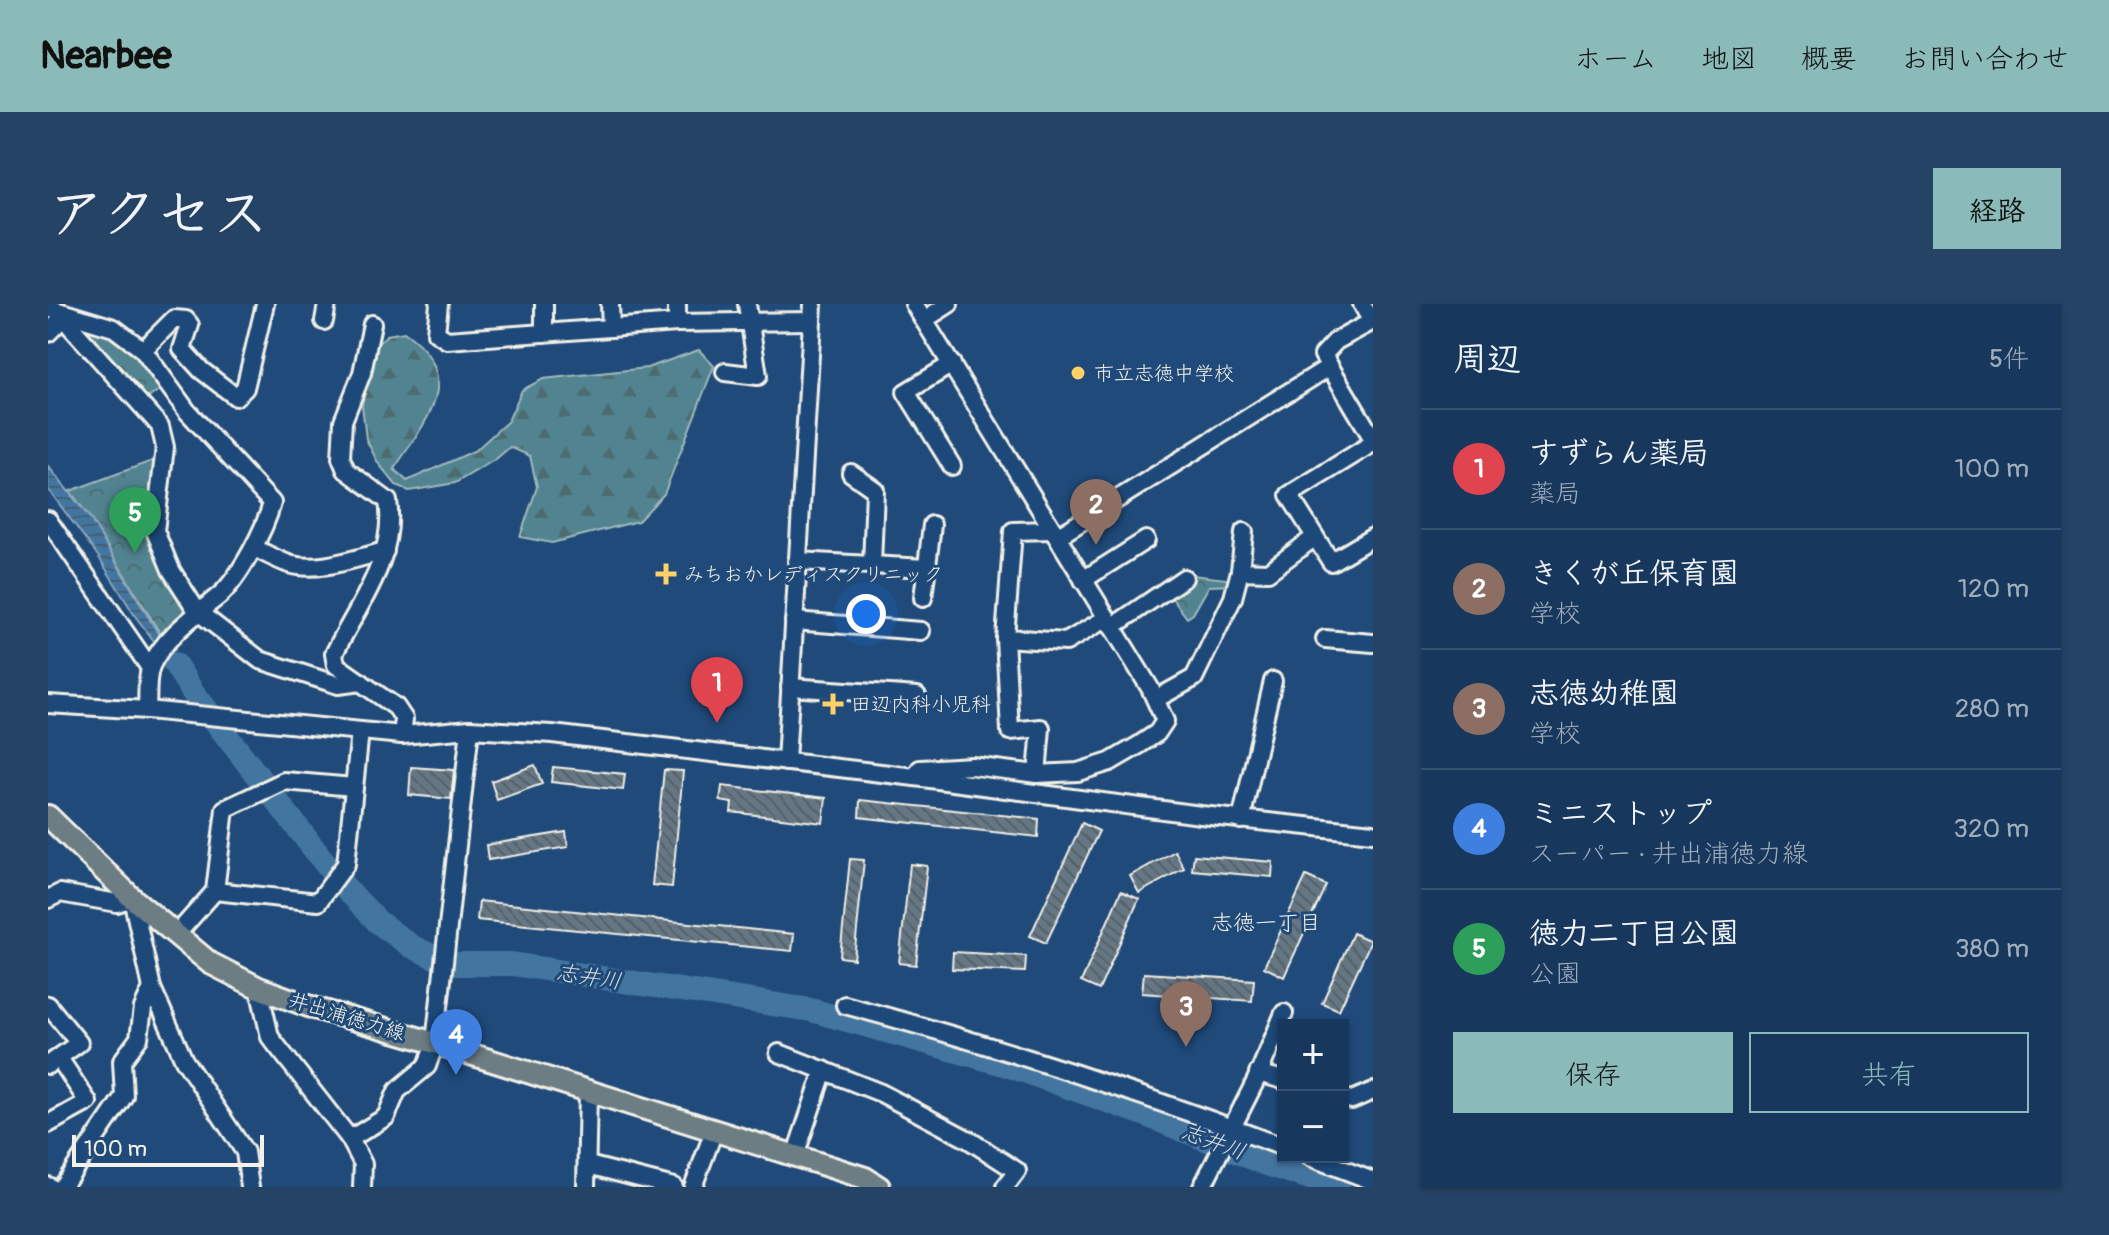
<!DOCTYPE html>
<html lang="ja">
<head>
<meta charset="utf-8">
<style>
  :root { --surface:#17385c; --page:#244365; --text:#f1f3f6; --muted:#9eacbb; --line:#365272; --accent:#8bbbb9 }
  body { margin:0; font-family:Pangolin,"Klee One",sans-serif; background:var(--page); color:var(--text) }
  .controls { position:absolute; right:24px; bottom:24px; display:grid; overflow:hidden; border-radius:0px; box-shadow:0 2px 6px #0004 }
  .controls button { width:72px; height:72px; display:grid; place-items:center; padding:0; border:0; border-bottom:2px solid var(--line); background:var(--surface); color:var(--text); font:40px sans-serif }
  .scale { position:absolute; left:24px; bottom:20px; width:192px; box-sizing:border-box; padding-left:8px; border:4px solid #f4f1e8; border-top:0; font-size:22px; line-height:28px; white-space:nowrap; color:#f4f1e8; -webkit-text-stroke:6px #1f4a7a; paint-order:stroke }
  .you { position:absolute; left:818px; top:310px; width:28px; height:28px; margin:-20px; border:6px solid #fff; border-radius:50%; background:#1a73e8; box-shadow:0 0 0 12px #1a73e833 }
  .badge { display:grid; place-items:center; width:52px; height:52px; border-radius:50%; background:var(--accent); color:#fff; font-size:26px; font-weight:700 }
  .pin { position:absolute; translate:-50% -66px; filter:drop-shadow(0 2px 4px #0008) }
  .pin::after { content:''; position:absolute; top:42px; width:28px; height:24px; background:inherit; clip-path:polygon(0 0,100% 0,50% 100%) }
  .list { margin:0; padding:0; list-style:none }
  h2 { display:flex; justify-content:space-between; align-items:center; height:104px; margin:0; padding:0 32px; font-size:34px }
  h2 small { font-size:26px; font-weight:400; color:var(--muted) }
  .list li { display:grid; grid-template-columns:52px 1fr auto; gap:24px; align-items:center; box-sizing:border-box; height:120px; padding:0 32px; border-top:2px solid var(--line) }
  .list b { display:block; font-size:30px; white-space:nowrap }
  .list p { margin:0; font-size:26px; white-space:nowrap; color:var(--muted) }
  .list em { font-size:26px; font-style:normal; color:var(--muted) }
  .actions { display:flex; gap:16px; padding:24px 32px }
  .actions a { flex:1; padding:18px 0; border:2px solid var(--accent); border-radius:0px; text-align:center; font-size:28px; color:var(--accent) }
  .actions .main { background:var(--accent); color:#111 }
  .map { position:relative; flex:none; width:1325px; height:883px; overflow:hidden; border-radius:0px }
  header { display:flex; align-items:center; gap:48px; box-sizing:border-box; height:112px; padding:0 40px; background:var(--accent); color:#111 }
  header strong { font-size:38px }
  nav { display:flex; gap:44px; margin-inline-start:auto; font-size:28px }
  .intro { display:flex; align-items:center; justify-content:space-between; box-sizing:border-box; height:192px; padding:0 48px }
  h1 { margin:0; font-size:56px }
  .button { padding:20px 36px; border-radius:0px; background:var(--accent); color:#111; font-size:28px; font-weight:700 }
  main { display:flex; gap:48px; padding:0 48px }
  aside { flex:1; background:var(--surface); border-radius:0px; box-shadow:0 2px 6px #0004 }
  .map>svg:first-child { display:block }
  .forest { fill:url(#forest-firs); stroke:#a2babc; stroke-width:2 }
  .park { fill:url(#park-crowns); stroke:#a2babc; stroke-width:2 }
  .water { fill:url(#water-rules); stroke:#8aa6bd; stroke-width:2 }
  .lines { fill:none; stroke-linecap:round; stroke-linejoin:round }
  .river { stroke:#4374a0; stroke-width:24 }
  .building { fill:url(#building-back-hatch); stroke:#f4f1e8; stroke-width:2 }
  .minor-casing { stroke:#f4f1e8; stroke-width:22 }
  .major-casing { stroke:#f4f1e8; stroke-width:26 }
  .minor { stroke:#1f4a7a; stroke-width:16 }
  .major { stroke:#6d7d84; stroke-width:20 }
  .poi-dot { fill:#ffd166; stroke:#1f4a7a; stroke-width:3 }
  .labels { text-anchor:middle; stroke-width:6; stroke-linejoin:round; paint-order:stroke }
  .poi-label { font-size:20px; fill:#f4f1e8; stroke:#1f4a7a; text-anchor:start }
  .street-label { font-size:20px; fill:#f4f1e8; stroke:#1f4a7a }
  .neighbourhood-label { font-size:22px; fill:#f4f1e8; stroke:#1f4a7a }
  .water-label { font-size:22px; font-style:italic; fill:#d9dedd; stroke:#1f4a7a }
</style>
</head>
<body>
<header>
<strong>Nearbee</strong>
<nav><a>ホーム</a><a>地図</a><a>概要</a><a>お問い合わせ</a></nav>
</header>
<div class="intro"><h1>アクセス</h1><a class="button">経路</a></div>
<main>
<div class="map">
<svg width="1325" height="883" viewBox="0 0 1325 883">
  <defs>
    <pattern id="forest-firs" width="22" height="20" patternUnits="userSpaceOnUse" patternTransform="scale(2)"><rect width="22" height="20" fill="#518490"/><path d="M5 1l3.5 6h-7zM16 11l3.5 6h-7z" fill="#4e6c72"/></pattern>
    <pattern id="park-crowns" width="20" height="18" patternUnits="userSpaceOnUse" patternTransform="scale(2)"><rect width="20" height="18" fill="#518490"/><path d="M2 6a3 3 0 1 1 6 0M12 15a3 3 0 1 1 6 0" fill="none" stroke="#4e6c72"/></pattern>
    <pattern id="water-rules" width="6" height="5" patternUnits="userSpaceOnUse" patternTransform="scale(2)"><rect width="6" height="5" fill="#4374a0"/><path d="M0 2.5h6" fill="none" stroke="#465e73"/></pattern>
    <pattern id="building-back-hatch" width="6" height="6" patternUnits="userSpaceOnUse" patternTransform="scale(2)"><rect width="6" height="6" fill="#657785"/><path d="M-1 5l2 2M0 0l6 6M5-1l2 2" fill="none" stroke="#576066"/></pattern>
  </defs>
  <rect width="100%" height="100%" fill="#1f4a7a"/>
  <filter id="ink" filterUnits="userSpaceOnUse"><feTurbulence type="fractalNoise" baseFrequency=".0125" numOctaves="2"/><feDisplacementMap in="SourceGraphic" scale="16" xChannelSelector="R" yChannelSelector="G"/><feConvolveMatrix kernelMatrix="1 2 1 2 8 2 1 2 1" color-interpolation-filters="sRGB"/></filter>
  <g filter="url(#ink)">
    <path class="forest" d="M356,28C420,72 378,117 346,165L359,177L428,146L460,117L474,86L495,75L599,64L651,46L666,62L616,190L590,217L504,239L472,233L489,183L482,152L462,143L448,155L407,179L361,187L348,181L330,159L318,135L314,101L327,42L339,31Z"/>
    <g class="park">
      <path d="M26,21L64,27L92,48L117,82L96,97Z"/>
      <path d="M112,154L103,221L144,307L116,336L42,214L22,187Z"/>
      <path d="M1144,271L1187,276L1186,281L1161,282L1145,310L1139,314L1120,289Z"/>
    </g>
    <path class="water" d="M0,162L42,214L144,387L87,312L50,252L0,185Z"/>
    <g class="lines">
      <path class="river" d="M127,360L144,387L290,576L330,618L363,642L401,660H464L763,706L959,761L1093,809L1216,859L1290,883"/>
    </g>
    <g class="building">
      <path d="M487,461L494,480L449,496L443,477Z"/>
      <path d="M363,463L406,466L403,495L361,491Z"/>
      <path d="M505,463L577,470L575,486L503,478Z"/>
      <path d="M616,466L635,467L624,583L604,581Z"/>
      <path d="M674,482L778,494L775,519L683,508L684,499L672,497Z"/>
      <path d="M812,496L991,515L990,533L811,513Z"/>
      <path d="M1034,519L1051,527L998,639L982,632Z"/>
      <path d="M518,528L520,543L440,556L438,541Z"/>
      <path d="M1127,547L1136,564L1091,589L1082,572Z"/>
      <path d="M1146,551L1225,558L1224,573L1144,566Z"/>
      <path d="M802,555L816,556L806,655L792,653Z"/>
      <path d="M862,560L879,562L868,661L851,659Z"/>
      <path d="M1258,572L1278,581L1236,673L1216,663Z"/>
      <path d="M1073,587L1091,595L1051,686L1033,678Z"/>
      <path d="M431,597L746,630L744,647L429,616Z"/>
      <path d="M1305,629L1323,637L1291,706L1274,699Z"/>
      <path d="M905,648L978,652L977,668L904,665Z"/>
      <path d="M1096,669L1206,676L1204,697L1094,689Z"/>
    </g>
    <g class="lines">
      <defs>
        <g id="minor">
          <path d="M391,0L388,29L399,36L629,19L763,17"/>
          <path d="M496,0V29"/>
          <path d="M562,0L563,24"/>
          <path d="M866,0L1102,384L1117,417L1109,429L1091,441L1062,458L1030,468L989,470L924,462L872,465L867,473"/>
          <path d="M1314,0L1324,18"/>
          <path d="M0,4L66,24L95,46L139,107L224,199C217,225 192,273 172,291C149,310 115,334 103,362C98,374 100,393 99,406"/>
          <path d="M18,11L23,23L112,122L117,143L107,227L123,266L149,307L212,356L290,381L313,378"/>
          <path d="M876,16L901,0"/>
          <path d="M276,17L279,0"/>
          <path d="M1325,17L1288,37L1275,51L1325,135"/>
          <path d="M629,19V0"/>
          <path d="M324,20L314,69L295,117L293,154L298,166L340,197C349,254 309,302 286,350L288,361L348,403L356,415L354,431"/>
          <path d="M0,29L18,11"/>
          <path d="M95,46L126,15L138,16L142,21L134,45L153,66L188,93L197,84L217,0"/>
          <path d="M904,60L858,88L904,162"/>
          <path d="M677,68L710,72L699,0"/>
          <path d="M1325,139L1241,191L1283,258L1325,233"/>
          <path d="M803,169L827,186L824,261"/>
          <path d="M0,216L102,364"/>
          <path d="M1005,226L965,227L957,334L1018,338L1059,314"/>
          <path d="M1009,233L1281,63"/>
          <path d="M206,244C217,249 229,256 241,260C270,269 308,254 337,247"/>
          <path d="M749,257L878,264"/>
          <path d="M1192,267L1220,268L1267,233"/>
          <path d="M1035,276L1098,236"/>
          <path d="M875,294L884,221"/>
          <path d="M746,317L873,327"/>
          <path d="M1064,323L1136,274"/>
          <path d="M957,334L962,427L993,424L989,470"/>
          <path d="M1277,335L1325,339"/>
          <path d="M742,383L869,392"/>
          <path d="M1108,395L1146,374L1185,294L1192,267L1196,228"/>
          <path d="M0,400L99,406L354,431L422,425L504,430L867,473L1153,511L1325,529"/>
          <path d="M738,458L765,0"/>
          <path d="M1193,516L1225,377"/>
          <path d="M167,587L177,505L236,477L306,483"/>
          <path d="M0,595L12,589L69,599L84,594L104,684L136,756L197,848L202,883"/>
          <path d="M128,631L167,587L270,598L298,560L312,427"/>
          <path d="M211,684L222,733L302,835L315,860L314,883"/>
          <path d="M0,701L31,739L0,761"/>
          <path d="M797,701C946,741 1091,788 1235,843"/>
          <path d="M731,749L833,789L921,836L969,867L957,883"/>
          <path d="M1210,769L1235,776"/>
          <path d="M1295,794L1304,796L1325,787"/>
          <path d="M0,820L40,798L11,754"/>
          <path d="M302,835L338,813L349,787L379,762L387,739L422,425"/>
          <path d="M747,852L776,766"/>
          <path d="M1262,853L1325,877"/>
          <path d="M540,861L626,883"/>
          <path d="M0,882L2,883"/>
          <path d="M14,883L76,792L74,757L91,734L95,704L104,684"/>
          <path d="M538,883L540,787"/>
          <path d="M645,883L666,827"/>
          <path d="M1154,883L1208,776L1236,709"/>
        </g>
        <path id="major" d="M0,512L84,594L162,659L211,684L266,704L387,739L770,859L817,874L831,883"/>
      </defs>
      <use href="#minor" class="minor-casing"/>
      <use href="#major" class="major-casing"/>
      <use href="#minor" class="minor"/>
      <use href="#major" class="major"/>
    </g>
  </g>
  <g class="poi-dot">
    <circle cx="1030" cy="69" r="8"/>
    <path d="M614 258h8v8h8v8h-8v8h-8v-8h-8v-8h8z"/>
    <path d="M781 388h8v8h8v8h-8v8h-8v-8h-8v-8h8z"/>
  </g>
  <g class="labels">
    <g class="poi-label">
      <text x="1046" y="76">市立志徳中学校</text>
      <text x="636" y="277">みちおかレディスクリニック</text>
      <text x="803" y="407">田辺内科小児科</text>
    </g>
    <g class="street-label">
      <text transform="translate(299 712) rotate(17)" y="7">井出浦徳力線</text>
    </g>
    <g class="neighbourhood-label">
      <text x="1218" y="626">志徳一丁目</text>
    </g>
    <g class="water-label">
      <text transform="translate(541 672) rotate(9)" y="8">志井川</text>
      <text transform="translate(1166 837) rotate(20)" y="8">志井川</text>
    </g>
  </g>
</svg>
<div class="controls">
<button>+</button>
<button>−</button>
</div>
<div class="scale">100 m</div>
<div class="you"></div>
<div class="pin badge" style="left:669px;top:419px;background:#e0444e">1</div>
<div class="pin badge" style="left:1048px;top:241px;background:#8d6e63">2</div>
<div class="pin badge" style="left:1138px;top:743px;background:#8d6e63">3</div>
<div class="pin badge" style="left:408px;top:771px;background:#3f7fe0">4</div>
<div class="pin badge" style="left:87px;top:249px;background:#2e9e5b">5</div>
</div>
<aside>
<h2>周辺<small>5件</small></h2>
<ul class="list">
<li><span class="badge" style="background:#e0444e">1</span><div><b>すずらん薬局</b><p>薬局</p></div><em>100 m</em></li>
<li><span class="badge" style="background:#8d6e63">2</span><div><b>きくが丘保育園</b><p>学校</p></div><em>120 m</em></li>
<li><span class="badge" style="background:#8d6e63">3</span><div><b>志徳幼稚園</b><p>学校</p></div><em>280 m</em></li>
<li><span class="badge" style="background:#3f7fe0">4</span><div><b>ミニストップ</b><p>スーパー · 井出浦徳力線</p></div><em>320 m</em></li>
<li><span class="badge" style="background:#2e9e5b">5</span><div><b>徳力二丁目公園</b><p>公園</p></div><em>380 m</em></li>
</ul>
<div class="actions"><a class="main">保存</a><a>共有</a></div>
</aside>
</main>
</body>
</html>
